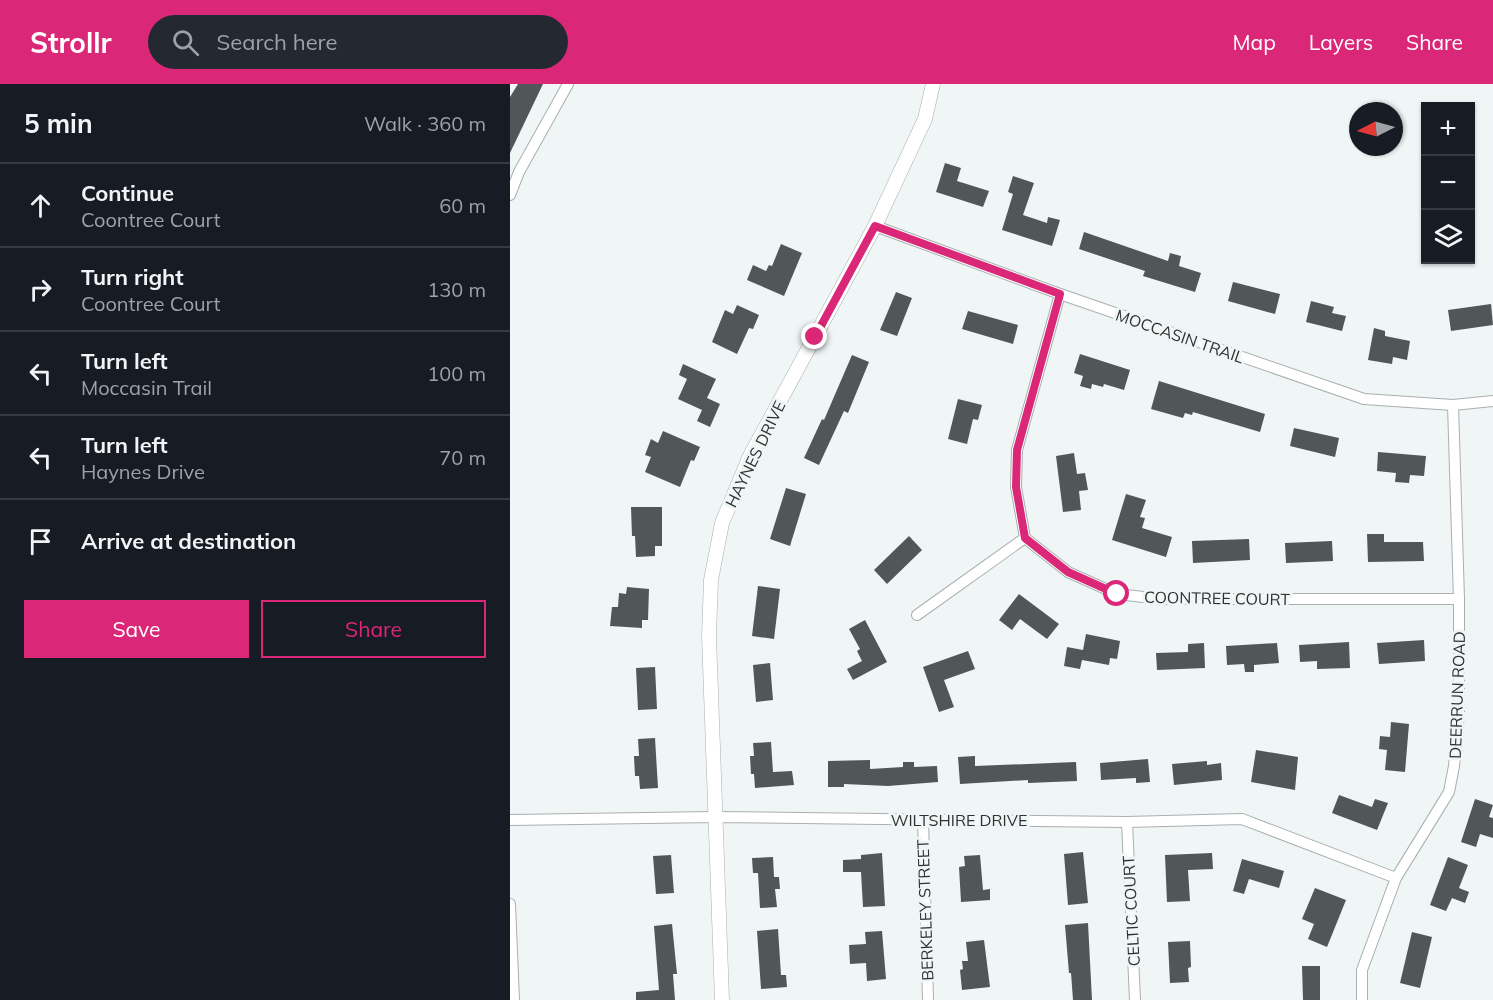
<!DOCTYPE html>
<html lang="en">
<head>
<meta charset="utf-8">
<style>
  :root { --surface:#171b24; --page:#242831; --text:#f1f3f6; --muted:#9ea1a6; --line:#363941; --accent:#db2777 }
  body { margin:0; font-family:Mulish,sans-serif; background:var(--page); color:var(--text) }
  .controls { position:absolute; right:18px; top:18px; display:grid; overflow:hidden; border-radius:0px; box-shadow:0 2px 4px #0004 }
  .controls button { width:54px; height:54px; display:grid; place-items:center; padding:0; border:0; border-bottom:2px solid var(--line); background:var(--surface); color:var(--text); font:30px sans-serif }
  .compass { position:absolute; left:839px; top:18px; width:54px; height:54px; border-radius:50%; background:var(--surface); box-shadow:0 2px 4px #0004; rotate:264deg }
  .stop { position:absolute; width:18px; height:18px; margin:-14px; border:4px solid #db2777; border-radius:50%; background:#fff }
  .stop.end { background:#db2777; border-color:#fff; box-shadow:0 2px 6px #0008 }
  .list { margin:0; padding:0; list-style:none }
  h2 { display:flex; justify-content:space-between; align-items:center; height:78px; margin:0; padding:0 24px; font-size:26px }
  h2 small { font-size:20px; font-weight:400; color:var(--muted) }
  .list li { display:grid; grid-template-columns:39px 1fr auto; gap:18px; align-items:center; box-sizing:border-box; height:84px; padding:0 24px; border-top:2px solid var(--line) }
  .list b { display:block; font-size:22px; white-space:nowrap }
  .list p { margin:0; font-size:20px; white-space:nowrap; color:var(--muted) }
  .list em { font-size:20px; font-style:normal; color:var(--muted) }
  .actions { display:flex; gap:12px; padding:18px 24px }
  .actions a { flex:1; padding:14px 0; border:2px solid var(--accent); border-radius:0px; text-align:center; font-size:21px; color:var(--accent) }
  .actions .main { background:var(--accent); color:#fff }
  .icon { flex:none; width:33px; height:33px; fill:none; stroke:currentColor; stroke-width:2; stroke-linecap:round; stroke-linejoin:round }
  .map { position:relative; flex:none; width:983px; height:916px; overflow:hidden }
  header { display:flex; align-items:center; gap:36px; box-sizing:border-box; height:84px; padding:0 30px; background:var(--accent); color:#fff }
  header strong { font-size:28px }
  nav { display:flex; gap:33px; margin-inline-start:auto; font-size:21px }
  .search { width:420px; height:54px; background:var(--page); display:flex; align-items:center; gap:15px; box-sizing:border-box; padding:0 21px; border-radius:33px; color:var(--muted); font-size:22px }
  main { display:flex }
  aside { flex:1; background:var(--surface) }
  .map>svg:first-child { display:block }
  .building { fill:#515658 }
  .lines { fill:none; stroke-linecap:round; stroke-linejoin:round }
  .street-casing { stroke:#a9afaf; stroke-width:12 }
  .secondary-casing { stroke:#a9afaf; stroke-width:15 }
  .street { stroke:#fff; stroke-width:10 }
  .secondary { stroke:#fff; stroke-width:14 }
  .route { stroke:#db2777; stroke-width:8 }
  .labels { text-anchor:middle; stroke-width:6; stroke-linejoin:round; paint-order:stroke }
  .street-label { font-size:16px; fill:#303232; stroke:#f0f6f6 }
</style>
</head>
<body>
<header>
<strong>Strollr</strong>
<div class="search"><svg class="icon" aria-label="search" viewBox="0 0 24 24"><circle cx="10" cy="10" r="6"/><path d="M15 15l6 6"/></svg>Search here</div>
<nav><a>Map</a><a>Layers</a><a>Share</a></nav>
</header>
<main>
<aside>
<h2>5 min<small>Walk · 360 m</small></h2>
<ul class="list">
<li><svg class="icon" aria-label="ahead" viewBox="0 0 24 24"><path d="M12 20V5M6 11l6-6 6 6"/></svg><div><b>Continue</b><p>Coontree Court</p></div><em>60 m</em></li>
<li><svg class="icon" aria-label="right" viewBox="0 0 24 24"><path d="M7 20v-9h11M14 6l5 5-5 5"/></svg><div><b>Turn right</b><p>Coontree Court</p></div><em>130 m</em></li>
<li><svg class="icon" aria-label="left" viewBox="0 0 24 24"><path d="M17 20v-9H6M10 6l-5 5 5 5"/></svg><div><b>Turn left</b><p>Moccasin Trail</p></div><em>100 m</em></li>
<li><svg class="icon" aria-label="left" viewBox="0 0 24 24"><path d="M17 20v-9H6M10 6l-5 5 5 5"/></svg><div><b>Turn left</b><p>Haynes Drive</p></div><em>70 m</em></li>
<li><svg class="icon" aria-label="arrive" viewBox="0 0 24 24"><path d="M6 21V4h12l-3 4 3 4H6"/></svg><div><b>Arrive at destination</b></div></li>
</ul>
<div class="actions"><a class="main">Save</a><a>Share</a></div>
</aside>
<div class="map">
<svg width="983" height="916" viewBox="0 0 983 916">
  <rect width="100%" height="100%" fill="#f0f6f6"/>
  <g class="building">
    <path d="M8,0H33L0,69V13Z"/>
    <path d="M435,79L451,84L447,97L479,107L473,123L426,108Z"/>
    <path d="M503,92L524,99L513,131L537,139L538,133L550,136L542,162L492,146L503,110L498,108Z"/>
    <path d="M574,148L658,177L660,169L671,172L669,182L691,189L685,208L633,192L635,187L569,165Z"/>
    <path d="M271,160L292,169L274,212L237,196L243,181L256,187L259,181L262,182Z"/>
    <path d="M723,198L770,210L765,230L718,217Z"/>
    <path d="M386,208L402,214L387,252L370,246Z"/>
    <path d="M801,217L824,223L822,229L836,232L832,247L796,238Z"/>
    <path d="M981,220L983,241L941,247L938,226Z"/>
    <path d="M227,221L249,231L243,245L239,244L227,270L202,258L215,226L223,230Z"/>
    <path d="M458,227L508,241L503,260L452,245Z"/>
    <path d="M864,244L875,247V252L900,257L897,276L883,273L882,280L858,276Z"/>
    <path d="M570,270L620,286L614,306L594,300L593,303L582,300L581,305L570,302L573,292L564,289Z"/>
    <path d="M342,271L359,278L338,329L334,327L309,381L294,374L312,335L314,336Z"/>
    <path d="M173,280L206,295L197,314L210,320L200,343L187,337L192,326L168,315L177,295L169,291Z"/>
    <path d="M649,297L755,330L750,348L683,328L682,331L675,329L673,334L641,325Z"/>
    <path d="M448,315L472,321L468,336L463,335L457,360L438,355Z"/>
    <path d="M784,344L829,354L825,373L780,362Z"/>
    <path d="M153,347L190,363L184,377L181,376L170,403L135,388L141,373L135,371L141,355L148,359Z"/>
    <path d="M868,368L916,372L914,392L900,391L899,399L885,398L886,389L867,387Z"/>
    <path d="M564,369L567,390L575,389L578,406L569,407L571,426L553,428L546,372Z"/>
    <path d="M276,404L296,410L280,462L260,455Z"/>
    <path d="M616,410L636,416L630,433L635,434L632,444L662,453L656,473L602,456Z"/>
    <path d="M121,423H152V462H145V472L126,473L125,452H122Z"/>
    <path d="M857,450H874V458H913L914,477L858,478Z"/>
    <path d="M399,452L412,466L377,500L364,486Z"/>
    <path d="M739,455L740,476L683,479L682,457Z"/>
    <path d="M822,457L823,477L776,479L775,459Z"/>
    <path d="M248,502L270,505L264,555L242,552Z"/>
    <path d="M117,503L139,505L138,536H132V544L100,542L102,523H108L109,509L116,510Z"/>
    <path d="M509,510L549,540L537,555L510,535L502,546L489,536Z"/>
    <path d="M355,536L377,578L343,596L337,585L352,577L347,567L350,565L339,545Z"/>
    <path d="M576,550L610,557L607,575L600,574L599,581L572,576L570,585L554,582L557,563L573,566Z"/>
    <path d="M914,556L915,577L869,580L867,559Z"/>
    <path d="M839,558L840,584L807,585V577L790,578L789,561Z"/>
    <path d="M694,559L695,584L647,586L646,569L678,568V560Z"/>
    <path d="M767,559L769,579L744,581V588H735L734,580L717,581L716,562Z"/>
    <path d="M458,567L465,585L434,596L444,623L429,628L413,583Z"/>
    <path d="M260,579L263,616L246,618L243,581Z"/>
    <path d="M145,583L147,625L128,626L126,584Z"/>
    <path d="M881,638L899,640L895,688L875,686L877,666L869,665L870,652L880,653Z"/>
    <path d="M145,654L148,704L130,705L129,692H125L124,672H129L128,655Z"/>
    <path d="M261,658L263,688L282,687L284,701L245,704L244,690H241L240,672H244L243,659Z"/>
    <path d="M746,666L788,673L785,706L741,698Z"/>
    <path d="M465,672V682L566,678L567,697L518,699V696L450,700L448,673Z"/>
    <path d="M638,675L640,698L626,699V694L591,696L590,679Z"/>
    <path d="M360,676V685L393,683V678H404V683L427,682L428,698L378,702L334,700V703H318V677Z"/>
    <path d="M697,677V681L711,679L712,696L664,701L662,680Z"/>
    <path d="M829,711L862,723L865,715L878,719L867,746L822,729Z"/>
    <path d="M965,715L983,721L979,733L983,734V754L970,750L966,763L951,758Z"/>
    <path d="M573,768L578,819L558,821L554,770Z"/>
    <path d="M372,769L375,822L353,823L351,788H333V776L351,775V771Z"/>
    <path d="M702,769L703,785L678,786L680,817L657,818L655,771Z"/>
    <path d="M161,771L164,809L146,810L143,772Z"/>
    <path d="M470,771L473,806L480,805V816L451,818L449,783L455,782L454,772Z"/>
    <path d="M263,773L264,793H269L270,805H265L267,823L250,824L248,789H243L242,774Z"/>
    <path d="M938,773L958,781L949,804L959,808L955,819L942,814L936,827L920,821Z"/>
    <path d="M732,775L774,787L769,804L739,795L734,810L723,807Z"/>
    <path d="M805,804L836,816L817,863L798,855L804,840L792,835Z"/>
    <path d="M578,839L582,916H563L561,889H559L555,841Z"/>
    <path d="M162,840L167,890H163L165,916H126V908L149,906L144,842Z"/>
    <path d="M268,845L271,891H276L277,903L251,905L247,847Z"/>
    <path d="M372,847L376,895L357,897L356,879L340,880L339,861L356,860L355,848Z"/>
    <path d="M902,848L922,853L910,904L890,899Z"/>
    <path d="M474,856L480,903L452,906L450,886L453,885L452,877H458L456,858Z"/>
    <path d="M680,857L681,883L678,884L679,898L660,899L658,858Z"/>
    <path d="M792,882H810V916H793Z"/>
  </g>
  <g class="lines">
    <defs>
      <g id="street">
        <path d="M0,111L9,88L58,0"/>
        <path d="M365,142L550,210L854,315L943,321L983,317"/>
        <path d="M550,210L507,366L506,403L515,454L558,488L607,510L651,515H949"/>
        <path d="M407,531L515,454"/>
        <path d="M0,736L204,733L617,738L732,735L886,794"/>
        <path d="M413,736L418,916"/>
        <path d="M617,738L625,916"/>
        <path d="M0,820L4,916"/>
        <path d="M852,916V886L886,794L939,708L944,682L949,629V515L943,321"/>
      </g>
      <path id="secondary" d="M212,916L199,552L201,496L212,439L240,372L365,142L415,35L423,0"/>
    </defs>
    <use href="#street" class="street-casing"/>
    <use href="#secondary" class="secondary-casing"/>
    <use href="#street" class="street"/>
    <use href="#secondary" class="secondary"/>
  </g>
  <g class="lines">
    <path class="route" d="M305,253L365,142L550,210L507,366L506,403L515,454L558,488L607,510"/>
  </g>
  <g class="labels">
    <g class="street-label">
      <text transform="translate(670 252) rotate(19)" y="6">MOCCASIN TRAIL</text>
      <text transform="translate(245 370) rotate(-64)" y="6">HAYNES DRIVE</text>
      <text transform="translate(707 514) rotate(1)" y="6">COONTREE COURT</text>
      <text transform="translate(947 611) rotate(-88)" y="6">DEERRUN ROAD</text>
      <text x="449" y="742">WILTSHIRE DRIVE</text>
      <text transform="translate(415 826) rotate(-92)" y="6">BERKELEY STREET</text>
      <text transform="translate(621 827) rotate(-93)" y="6">CELTIC COURT</text>
    </g>
  </g>
</svg>
<div class="controls">
<button>+</button>
<button>−</button>
<button><svg class="icon" aria-label="layers" viewBox="0 0 24 24"><path d="M12 4l9 5-9 5-9-5zM3 14l9 5 9-5"/></svg></button>
</div>
<svg class="compass" viewBox="-18 -18 36 36"><path d="M0-13l5 13h-10z" fill="#e53935"/><path d="M0 13l5-13h-10z" fill="#9ea1a6"/></svg>
<div class="stop" style="left:607px;top:510px"></div>
<div class="stop end" style="left:305px;top:253px"></div>
</div>
</main>
</body>
</html>
